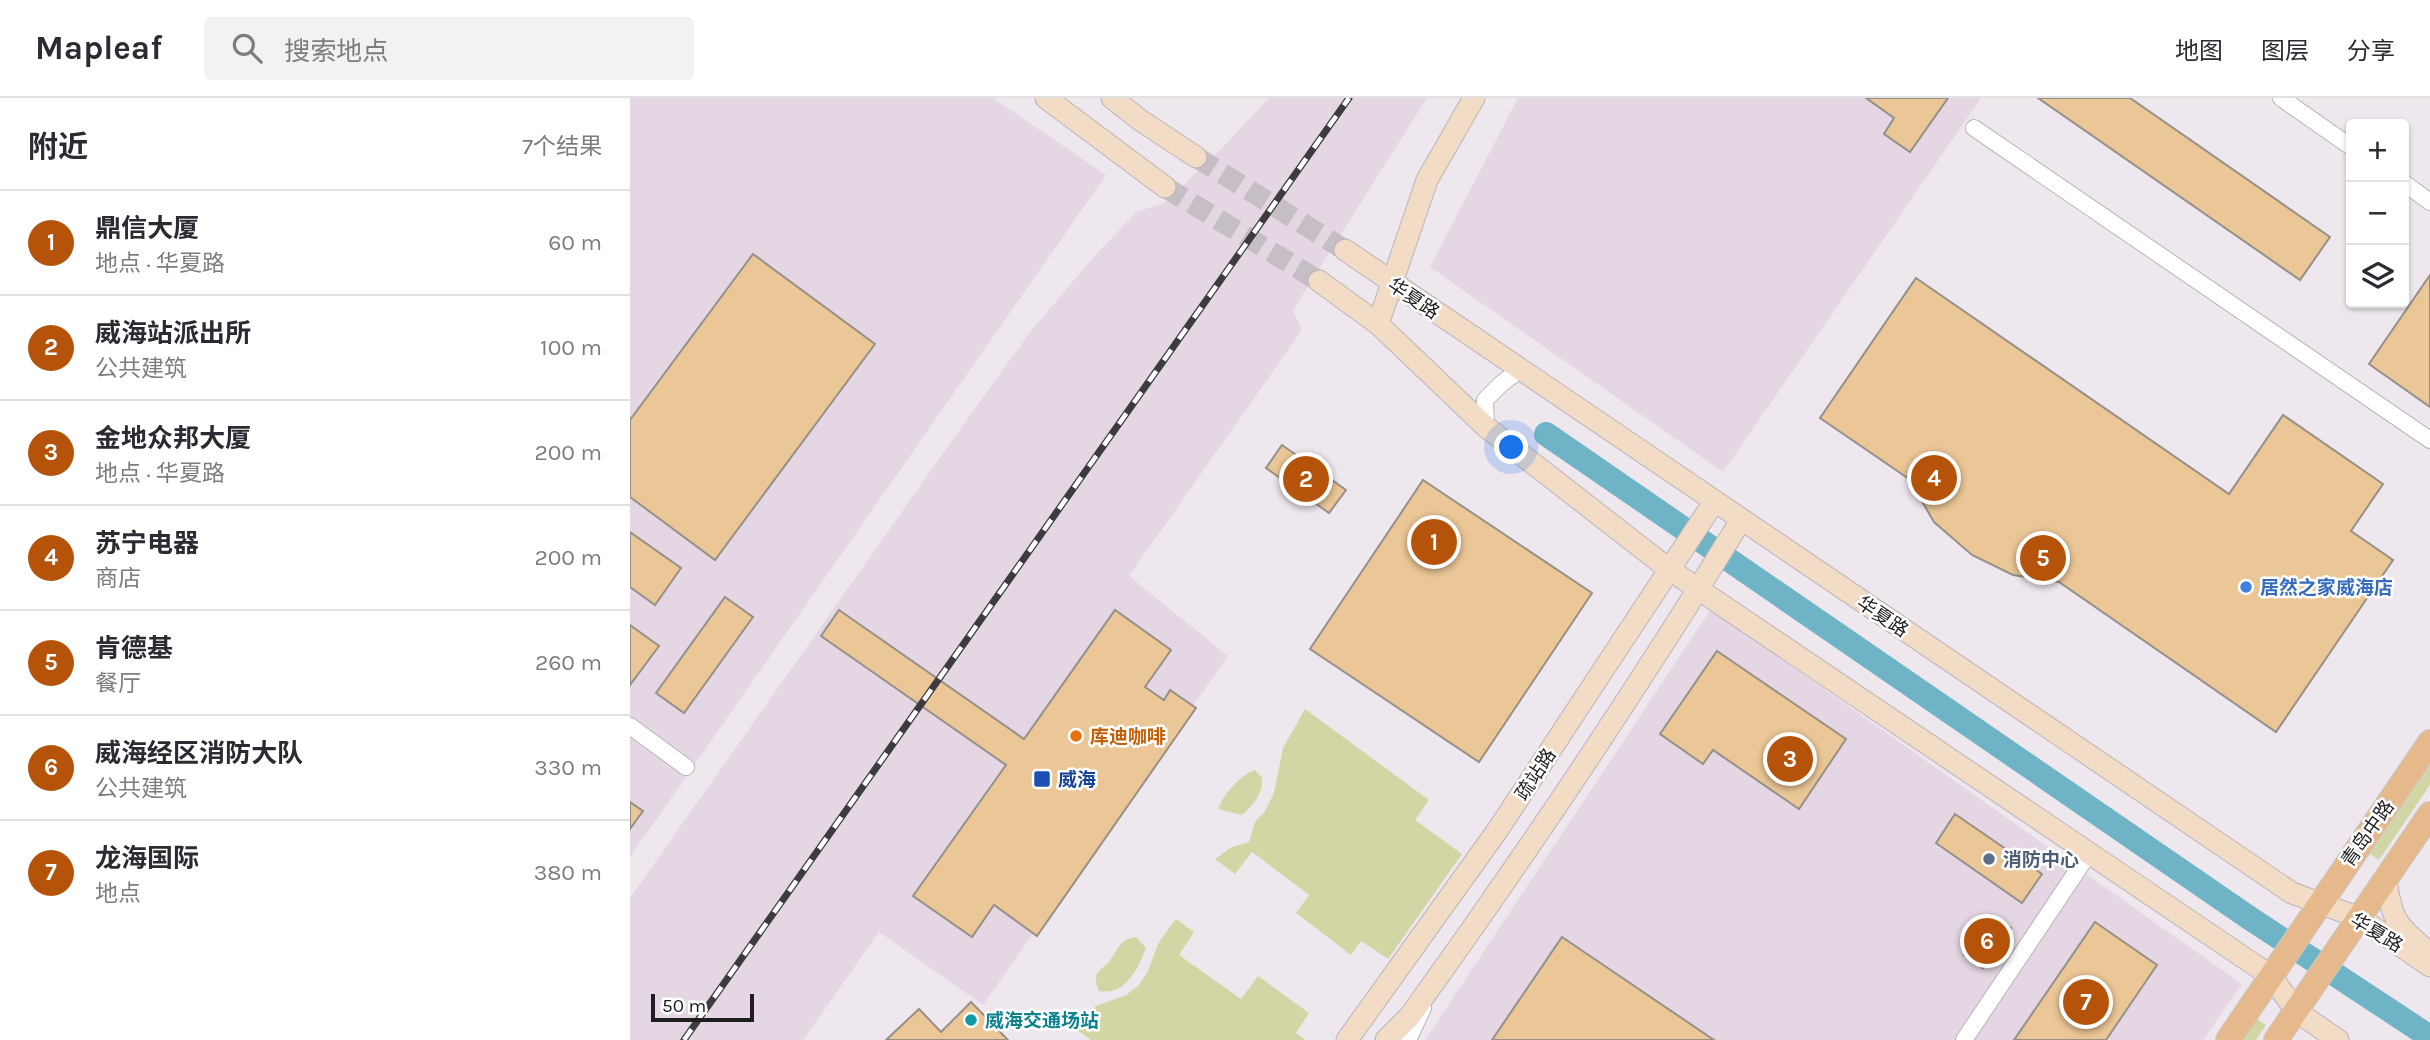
<!DOCTYPE html>
<html lang="zh">
<head>
<meta charset="utf-8">
<style>
  :root { --surface:#fff; --page:#f2f2f3; --text:#2b2b33; --muted:#7c7c81; --line:#e1e1e2; --accent:#b45309 }
  body { margin:0; font-family:Karla,"Noto Sans SC",sans-serif; background:var(--page); color:var(--text) }
  .controls { position:absolute; right:21px; top:21px; display:grid; overflow:hidden; border-radius:7px; box-shadow:0 2px 5px #0004 }
  .controls button { width:63px; height:63px; display:grid; place-items:center; padding:0; border:0; border-bottom:2px solid var(--line); background:var(--surface); color:var(--text); font:35px sans-serif }
  .scale { position:absolute; left:21px; bottom:18px; width:103px; box-sizing:border-box; padding-left:7px; border:4px solid #1f1d1f; border-top:0; font-size:19px; line-height:24px; white-space:nowrap; color:#1f1d1f; -webkit-text-stroke:5px #fff; paint-order:stroke }
  .you { position:absolute; left:882px; top:350px; width:24px; height:24px; margin:-18px; border:5px solid #fff; border-radius:50%; background:#1a73e8; box-shadow:0 0 0 10px #1a73e833 }
  .badge { display:grid; place-items:center; width:46px; height:46px; border-radius:50%; background:var(--accent); color:#fff; font-size:23px; font-weight:700 }
  .pin { position:absolute; translate:-50% -50%; border:4px solid #fff; box-shadow:0 2px 7px #0006 }
  .list { margin:0; padding:0; list-style:none }
  h2 { display:flex; justify-content:space-between; align-items:center; height:91px; margin:0; padding:0 28px; font-size:30px }
  h2 small { font-size:23px; font-weight:400; color:var(--muted) }
  .list li { display:grid; grid-template-columns:46px 1fr auto; gap:21px; align-items:center; box-sizing:border-box; height:105px; padding:0 28px; border-top:2px solid var(--line) }
  .list b { display:block; font-size:26px; white-space:nowrap }
  .list p { margin:0; font-size:23px; white-space:nowrap; color:var(--muted) }
  .list em { font-size:23px; font-style:normal; color:var(--muted) }
  .icon { flex:none; width:38px; height:38px; fill:none; stroke:currentColor; stroke-width:2; stroke-linecap:round; stroke-linejoin:round }
  .map { position:relative; flex:none; width:1800px; height:942px; overflow:hidden }
  header { display:flex; align-items:center; gap:42px; box-sizing:border-box; height:98px; padding:0 35px; background:var(--surface); border-bottom:2px solid var(--line) }
  header strong { font-size:33px }
  nav { display:flex; gap:38px; margin-inline-start:auto; font-size:24px }
  .search { width:490px; height:63px; background:var(--page); display:flex; align-items:center; gap:18px; box-sizing:border-box; padding:0 24px; border-radius:7px; color:var(--muted); font-size:26px }
  main { display:flex }
  aside { flex:1; background:var(--surface) }
  .map>svg:first-child { display:block }
  .built { fill:#e4d7e3 }
  .green { fill:#d2d6a4 }
  .lines { fill:none; stroke-linecap:round; stroke-linejoin:round }
  .river { stroke:#6eb4c6; stroke-width:24 }
  .building { fill:#ebc696; stroke:#969089; stroke-width:2 }
  .secondary-tunnel { stroke:#c5bfc5; stroke-width:21; stroke-dasharray:21 10; stroke-linecap:butt }
  .street-casing { stroke:#bab3ba; stroke-width:18 }
  .secondary-casing { stroke:#bab3ba; stroke-width:23 }
  .primary-casing { stroke:#c9c9c9; stroke-width:26 }
  .street { stroke:#fff; stroke-width:16 }
  .secondary { stroke:#f2dcc5; stroke-width:21 }
  .primary { stroke:#e5b98b; stroke-width:24 }
  .rail-casing { stroke:#3d3b3d; stroke-width:7 }
  .rail { stroke:#fff; stroke-width:4.5; stroke-dasharray:13; stroke-linecap:butt }
  .shop-dot { fill:#3f7fe0; stroke:#fff; stroke-width:2.5 }
  .food-dot { fill:#e8710a; stroke:#fff; stroke-width:2.5 }
  .transit-dot { fill:#1a4fb4; stroke:#fff; stroke-width:2.5 }
  .service-dot { fill:#5c6f8a; stroke:#fff; stroke-width:2.5 }
  .culture-dot { fill:#0f9aa8; stroke:#fff; stroke-width:2.5 }
  .labels { text-anchor:middle; stroke-width:5; stroke-linejoin:round; paint-order:stroke }
  .street-label { font-size:19px; fill:#1f1d1f; stroke:#fff }
  .shop-label { font-size:19px; font-weight:bold; fill:#366cbe; stroke:#fff; text-anchor:start }
  .food-label { font-size:19px; font-weight:bold; fill:#c56008; stroke:#fff; text-anchor:start }
  .transit-label { font-size:19px; font-weight:bold; fill:#164399; stroke:#fff; text-anchor:start }
  .service-label { font-size:19px; font-weight:bold; fill:#4e5e75; stroke:#fff; text-anchor:start }
  .culture-label { font-size:19px; font-weight:bold; fill:#0d838f; stroke:#fff; text-anchor:start }
</style>
</head>
<body>
<header>
<strong>Mapleaf</strong>
<div class="search"><svg class="icon" aria-label="search" viewBox="0 0 24 24"><circle cx="10" cy="10" r="6"/><path d="M15 15l6 6"/></svg>搜索地点</div>
<nav><a>地图</a><a>图层</a><a>分享</a></nav>
</header>
<main>
<aside>
<h2>附近<small>7个结果</small></h2>
<ul class="list">
<li><span class="badge">1</span><div><b>鼎信大厦</b><p>地点 · 华夏路</p></div><em>60 m</em></li>
<li><span class="badge">2</span><div><b>威海站派出所</b><p>公共建筑</p></div><em>100 m</em></li>
<li><span class="badge">3</span><div><b>金地众邦大厦</b><p>地点 · 华夏路</p></div><em>200 m</em></li>
<li><span class="badge">4</span><div><b>苏宁电器</b><p>商店</p></div><em>200 m</em></li>
<li><span class="badge">5</span><div><b>肯德基</b><p>餐厅</p></div><em>260 m</em></li>
<li><span class="badge">6</span><div><b>威海经区消防大队</b><p>公共建筑</p></div><em>330 m</em></li>
<li><span class="badge">7</span><div><b>龙海国际</b><p>地点</p></div><em>380 m</em></li>
</ul>
</aside>
<div class="map">
<svg width="1800" height="942" viewBox="0 0 1800 942">
  <rect width="100%" height="100%" fill="#eee7ee"/>
  <g class="built">
    <path d="M0,0H363L476,77L0,759Z"/>
    <path d="M639,0H797L663,212L672,232L499,478L598,558L353,907L249,834L173,942H0V800L340,317L401,233L461,162L506,114L534,105L592,50Z"/>
    <path d="M888,0H1351L1093,374L800,169Z"/>
    <path d="M1081,511L1612,886L1573,942H795Z"/>
  </g>
  <g class="green">
    <path d="M675,611L799,702L785,722L832,756L758,861L731,843L721,857L666,815L679,797L622,754L605,776L585,761L602,749L619,744L625,724L635,713L644,695L653,650Z"/>
    <path d="M1800,667V687L1749,762L1740,756Z"/>
    <path d="M625,672L632,680C633,696 623,707 612,717L588,711C593,697 611,676 625,672Z"/>
    <path d="M546,821L564,834L549,857L611,901L628,878L679,915L666,935L676,942H461L446,931L466,908L496,897L508,888L517,875L529,844Z"/>
    <path d="M506,839L516,850C508,870 496,898 469,893C467,888 464,882 467,876C469,872 475,868 479,864C488,852 489,841 506,839Z"/>
    <path d="M1627,921L1636,927L1626,942H1613Z"/>
  </g>
  <g class="lines">
    <path class="river" d="M916,336L1618,819L1800,939"/>
  </g>
  <g class="building">
    <path d="M1236,0H1318L1280,54L1254,36L1264,20Z"/>
    <path d="M1408,0H1500L1700,139L1670,182Z"/>
    <path d="M123,156L245,246L85,462L0,399V322Z"/>
    <path d="M1800,177V309L1739,266Z"/>
    <path d="M1286,180L1599,396L1653,317L1753,386L1721,433L1763,462L1646,634L1429,484L1383,477L1342,457L1304,424L1279,381L1190,320Z"/>
    <path d="M652,347L716,392L699,415L636,370Z"/>
    <path d="M793,382L962,495L849,664L680,551Z"/>
    <path d="M0,434L51,470L25,507L0,489Z"/>
    <path d="M95,499L123,519L54,615L26,595Z"/>
    <path d="M209,512L394,641L485,512L541,552L515,589L534,602L540,592L566,610L407,838L364,807L342,839L283,798L376,667L191,538Z"/>
    <path d="M0,527L29,548L0,587Z"/>
    <path d="M1087,553L1216,641L1169,711L1083,652L1073,666L1030,636Z"/>
    <path d="M0,704L13,713L0,731Z"/>
    <path d="M1325,716L1412,776L1392,805L1306,745Z"/>
    <path d="M1361,817L1381,830L1353,870L1334,857Z"/>
    <path d="M1465,824L1527,867L1476,942H1384Z"/>
    <path d="M932,839L1084,942H862Z"/>
    <path d="M341,904L378,942H256L289,911L311,934Z"/>
  </g>
  <g class="lines">
    <g class="secondary-tunnel">
      <path d="M566,59L715,152"/>
      <path d="M535,89L689,183"/>
    </g>
    <defs>
      <g id="street">
        <path d="M1651,0L1721,49"/>
        <path d="M1344,30L1800,342"/>
        <path d="M1774,85L1800,104"/>
        <path d="M856,329L855,302L871,286L891,271"/>
        <path d="M0,628L56,669"/>
        <path d="M778,942L793,910"/>
        <path d="M1334,942L1459,755"/>
      </g>
      <g id="secondary">
        <path d="M416,0L535,89"/>
        <path d="M482,0L510,22L566,59"/>
        <path d="M715,152L1662,795L1730,820L1800,868"/>
        <path d="M689,183L748,226L856,329L1040,472L1641,878L1666,913L1708,942"/>
        <path d="M748,226L797,82L844,0"/>
        <path d="M1756,781C1761,819 1766,828 1796,852"/>
        <path d="M717,942L867,733L1084,404"/>
        <path d="M756,942L780,918C896,757 1007,591 1111,422"/>
      </g>
      <g id="primary">
        <path d="M1598,942L1800,644"/>
        <path d="M1646,942L1800,716"/>
      </g>
    </defs>
    <use href="#street" class="street-casing"/>
    <use href="#secondary" class="secondary-casing"/>
    <use href="#primary" class="primary-casing"/>
    <use href="#street" class="street"/>
    <use href="#secondary" class="secondary"/>
    <use href="#primary" class="primary"/>
    <defs>
      <path id="rail" d="M54,942L719,0"/>
    </defs>
    <use href="#rail" class="rail-casing"/>
    <use href="#rail" class="rail"/>
  </g>
  <circle class="shop-dot" cx="1616" cy="489" r="7"/>
  <circle class="food-dot" cx="446" cy="638" r="7"/>
  <rect class="transit-dot" x="403" y="672" width="18" height="18" rx="3.5"/>
  <circle class="service-dot" cx="1359" cy="761" r="7"/>
  <circle class="culture-dot" cx="341" cy="922" r="7"/>
  <g class="labels">
    <g class="street-label">
      <text transform="translate(784 200) rotate(34)" y="7">华夏路</text>
      <text transform="translate(1253 518) rotate(34)" y="7">华夏路</text>
      <text transform="translate(905 676) rotate(-57)" y="7">疏站路</text>
      <text transform="translate(1737 735) rotate(-55)" y="7">青岛中路</text>
      <text transform="translate(1747 834) rotate(31)" y="7">华夏路</text>
    </g>
    <g class="shop-label">
      <text x="1630" y="496">居然之家威海店</text>
    </g>
    <g class="food-label">
      <text x="460" y="645">库迪咖啡</text>
    </g>
    <g class="transit-label">
      <text x="428" y="688">威海</text>
    </g>
    <g class="service-label">
      <text x="1373" y="768">消防中心</text>
    </g>
    <g class="culture-label">
      <text x="355" y="929">威海交通场站</text>
    </g>
  </g>
</svg>
<div class="controls">
<button>+</button>
<button>−</button>
<button><svg class="icon" aria-label="layers" viewBox="0 0 24 24"><path d="M12 4l9 5-9 5-9-5zM3 14l9 5 9-5"/></svg></button>
</div>
<div class="scale">50 m</div>
<div class="you"></div>
<div class="pin badge" style="left:804px;top:444px">1</div>
<div class="pin badge" style="left:676px;top:381px">2</div>
<div class="pin badge" style="left:1160px;top:661px">3</div>
<div class="pin badge" style="left:1304px;top:380px">4</div>
<div class="pin badge" style="left:1413px;top:460px">5</div>
<div class="pin badge" style="left:1357px;top:843px">6</div>
<div class="pin badge" style="left:1456px;top:904px">7</div>
</div>
</main>
</body>
</html>
